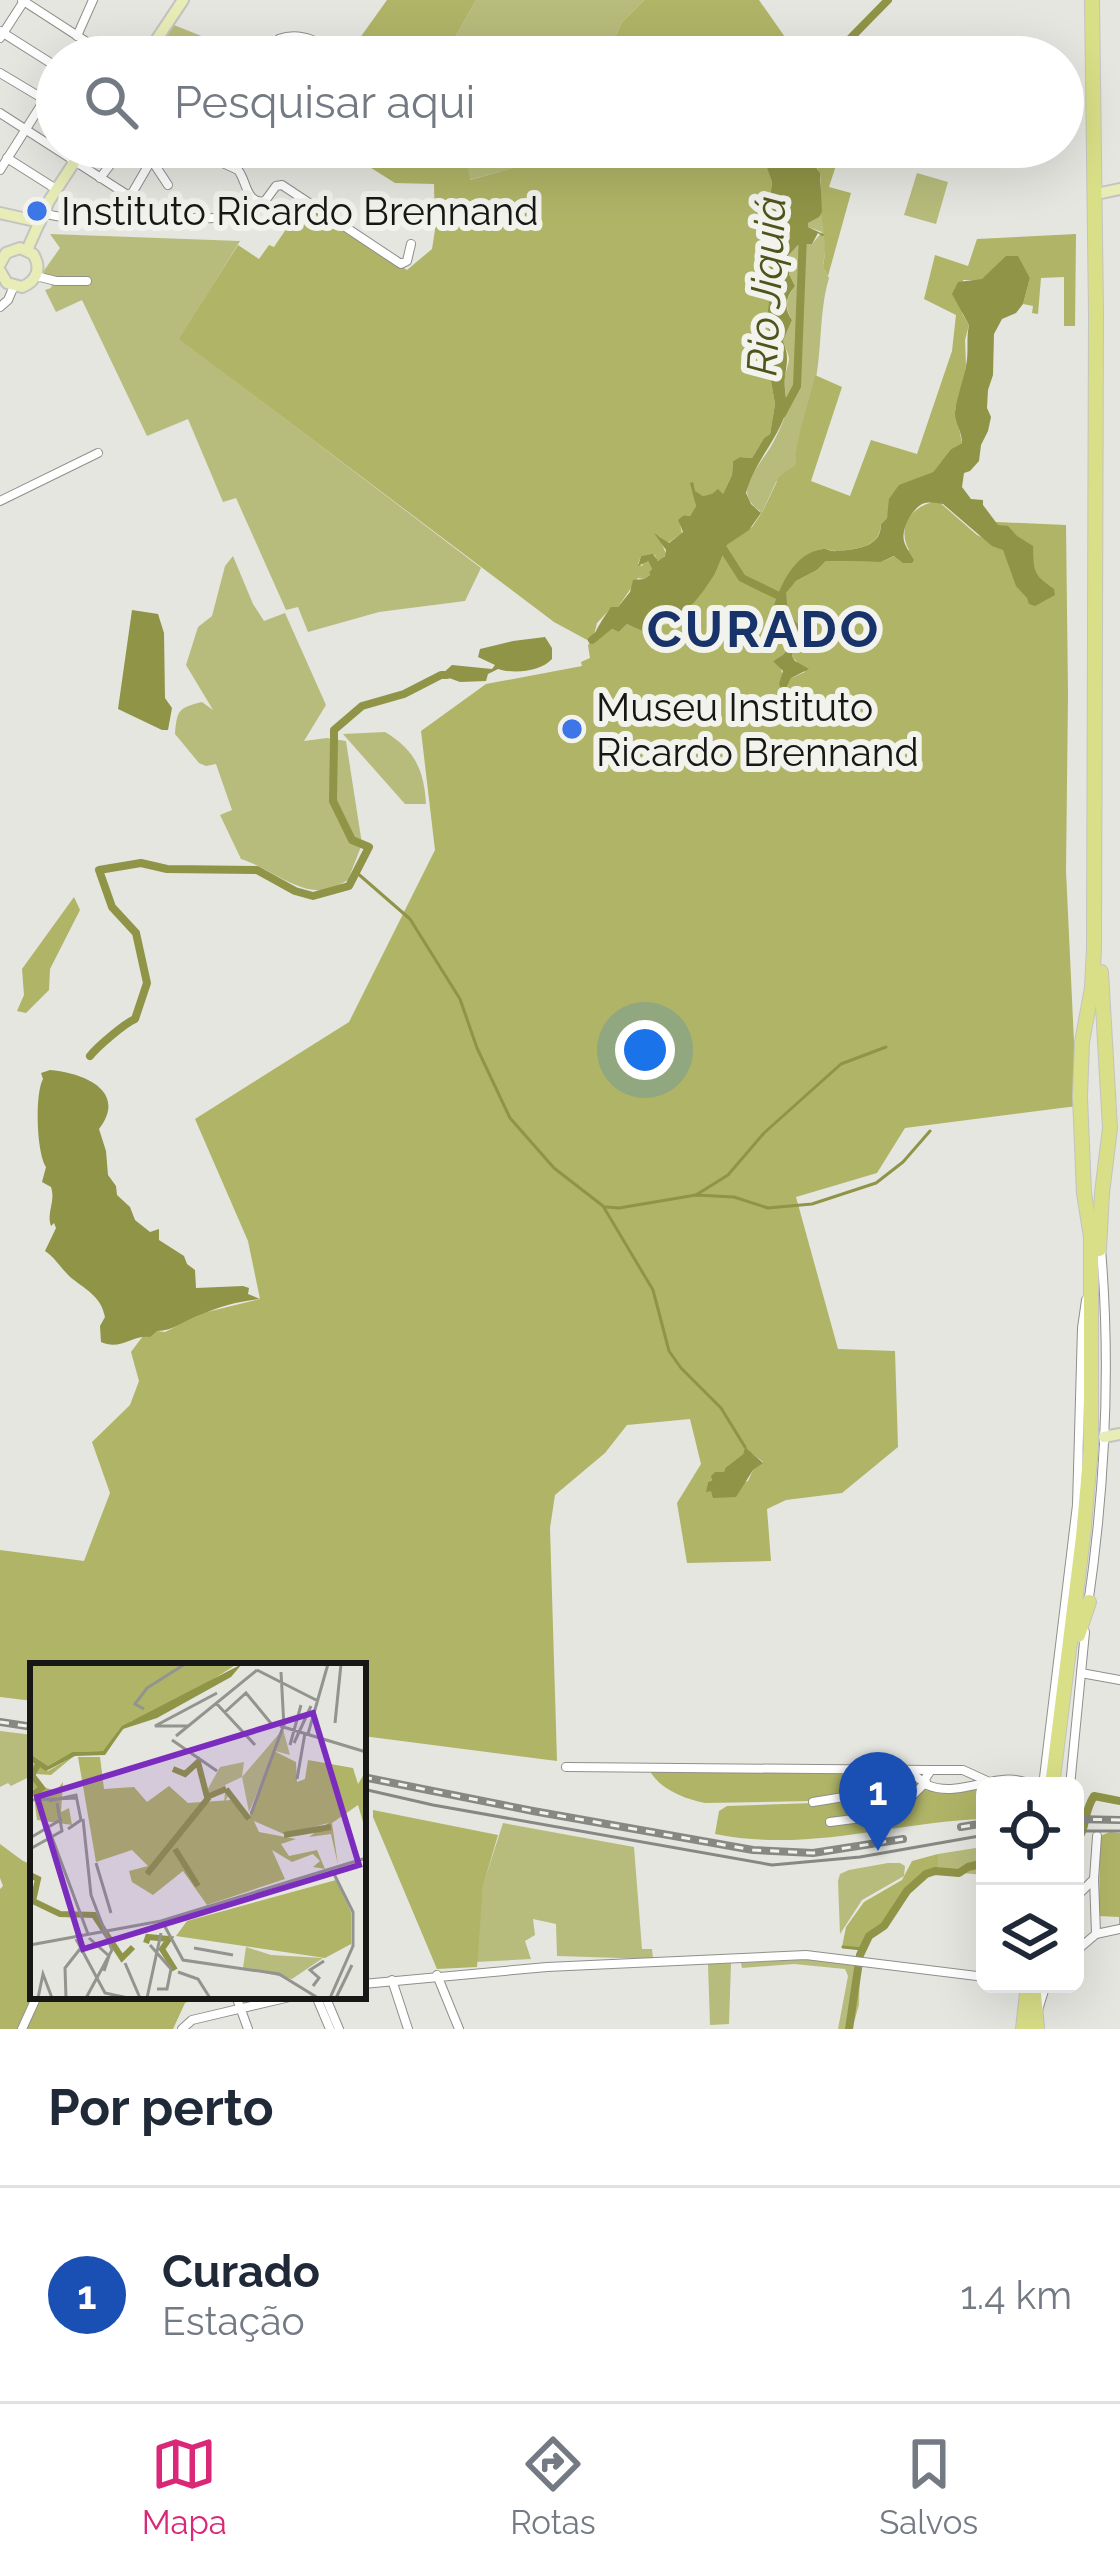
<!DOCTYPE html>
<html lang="pt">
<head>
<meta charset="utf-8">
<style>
  :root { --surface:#fff; --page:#f2f2f3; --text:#1f2937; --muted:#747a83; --line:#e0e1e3; --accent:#db2777 }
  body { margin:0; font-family:Raleway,sans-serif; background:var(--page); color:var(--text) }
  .controls { position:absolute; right:36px; bottom:36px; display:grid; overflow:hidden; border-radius:18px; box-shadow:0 12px 48px #0002 }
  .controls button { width:108px; height:108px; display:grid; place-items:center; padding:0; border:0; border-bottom:3px solid var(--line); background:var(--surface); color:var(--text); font:60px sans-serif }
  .you { position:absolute; left:645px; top:1050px; width:42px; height:42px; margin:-30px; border:9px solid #fff; border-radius:50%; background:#1a73e8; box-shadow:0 0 0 18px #1a73e833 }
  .badge { display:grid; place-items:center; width:78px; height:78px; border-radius:50%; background:var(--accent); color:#fff; font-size:39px; font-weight:700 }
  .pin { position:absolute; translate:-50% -99px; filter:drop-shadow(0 3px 6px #0008) }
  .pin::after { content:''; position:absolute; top:63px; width:42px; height:36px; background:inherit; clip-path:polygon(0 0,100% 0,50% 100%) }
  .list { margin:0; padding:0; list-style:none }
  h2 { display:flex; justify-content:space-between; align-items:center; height:156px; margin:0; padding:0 48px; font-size:51px }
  h2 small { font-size:39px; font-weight:400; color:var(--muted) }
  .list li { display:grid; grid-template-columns:78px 1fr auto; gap:36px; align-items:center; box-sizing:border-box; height:216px; padding:0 48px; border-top:3px solid var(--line) }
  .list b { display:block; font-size:45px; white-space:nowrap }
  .list p { margin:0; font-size:39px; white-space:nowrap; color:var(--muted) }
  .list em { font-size:39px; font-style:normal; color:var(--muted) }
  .icon { flex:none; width:66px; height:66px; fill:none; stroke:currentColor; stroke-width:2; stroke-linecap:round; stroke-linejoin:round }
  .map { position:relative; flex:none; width:1120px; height:2029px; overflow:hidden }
  .search { position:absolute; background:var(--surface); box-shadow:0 12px 48px #0002; left:36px; right:36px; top:36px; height:132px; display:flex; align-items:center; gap:30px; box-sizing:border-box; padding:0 42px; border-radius:66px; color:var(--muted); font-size:45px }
  .sheet { height:372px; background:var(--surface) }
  nav { display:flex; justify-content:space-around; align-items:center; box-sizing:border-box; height:168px; border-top:3px solid var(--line); background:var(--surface); font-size:33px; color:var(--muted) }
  nav a { display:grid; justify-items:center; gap:6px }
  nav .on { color:var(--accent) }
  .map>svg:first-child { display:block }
  .green { fill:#b7bc7c }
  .forest { fill:#afb467; fill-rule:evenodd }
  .water { fill:#8f9447 }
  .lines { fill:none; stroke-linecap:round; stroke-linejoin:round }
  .stream { stroke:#8f9447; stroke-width:3 }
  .river { stroke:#8f9447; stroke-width:8 }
  .minor-casing { stroke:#8f908b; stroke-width:10 }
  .major-casing { stroke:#c3c3c2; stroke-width:14 }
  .highway-casing { stroke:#c3c3c2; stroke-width:16 }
  .minor { stroke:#fff; stroke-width:8 }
  .major { stroke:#e8ecb6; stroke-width:10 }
  .highway { stroke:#d9df86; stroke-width:14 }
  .tram { stroke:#878884; stroke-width:3 }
  .rail-casing { stroke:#878884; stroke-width:8 }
  .rail { stroke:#f3f3ee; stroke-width:3; stroke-dasharray:9; stroke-linecap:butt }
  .poi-dot { fill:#3d76e6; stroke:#f3f3ee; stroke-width:4.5 }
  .labels { text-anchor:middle; stroke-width:12; stroke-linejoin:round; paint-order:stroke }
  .poi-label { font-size:39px; fill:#171816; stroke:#f3f3ee; text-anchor:start }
  .water-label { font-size:42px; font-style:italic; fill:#50531a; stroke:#f3f3ee }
  .district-label { font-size:51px; font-weight:bold; letter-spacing:3px; fill:#183369; stroke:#f3f3ee }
  .inset-river { fill:none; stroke:#8f9447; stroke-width:6 }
  .inset-road { fill:none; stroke:#93948f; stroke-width:3 }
  .view { fill:#7b2cbf; fill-opacity:0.15; stroke:#7b2cbf; stroke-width:6 }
  .inset-edge { fill:none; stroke:#171816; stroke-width:6 }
</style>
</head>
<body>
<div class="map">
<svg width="1120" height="2029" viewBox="0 0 1120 2029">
  <rect width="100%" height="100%" fill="#e5e6e0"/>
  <g class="green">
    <path d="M476,0H644L622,22L606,57H444Z"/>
    <path d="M174,25L254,57H153L147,53L162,31Z"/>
    <path d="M464,147H590L591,148L469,180Z"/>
    <path d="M917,173L948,182L936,224L904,215Z"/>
    <path d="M822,212L827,236L823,267L829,278C818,315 823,355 813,392C807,417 797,440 795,465L776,482L761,515L760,511C731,492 758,468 770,448C775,440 783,423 786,413C789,400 783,389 785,376C786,370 789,364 789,358C788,352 785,347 783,341L792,320C784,307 786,298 795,286L789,274L788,256L798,245L812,244L822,232L808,227V223Z"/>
    <path d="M50,234L240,241L180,339L481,568L465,601L379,612L308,632L298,607L286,610L236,498L223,502L188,419L147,436L82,300L56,312L45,290L51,288L53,279L43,272L60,248Z"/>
    <path d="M233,556L253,604L264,621L285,613L326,705L304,741L327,738L346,741L362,844L348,880C342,883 336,887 329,889C301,897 268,867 241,859L220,815L232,810L216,764L206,766L199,763L175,734C177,709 179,708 202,702L213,710L186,665L198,627L212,616L225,566Z"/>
    <path d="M385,732C415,750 424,770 426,804H405L343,734Z"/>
    <path d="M0,1731L33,1735V1775L11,1786L8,1783L0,1787Z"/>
    <path d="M503,1823L634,1847L642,1949H652L653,1959L557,1956L556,1924L533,1919L535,1935L525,1941L531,1959L475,1962L483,1885Z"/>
    <path d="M983,1843L985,1875L938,1871V1854L982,1847Z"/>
    <path d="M888,1863H900L905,1866L904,1876L862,1900L840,1934L838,1881L840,1874L849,1870Z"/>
    <path d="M807,1959L854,1965L860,1963L859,2005L852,2029H838L848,1976L845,1969L794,1964L742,1968L741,1963Z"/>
    <path d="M731,1963L729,2024L710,2025L708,1964Z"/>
  </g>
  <g class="forest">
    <path d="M387,0H476L444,57H357L360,53L352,49Z"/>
    <path d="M644,0H759L799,57H606L622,22Z"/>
    <path d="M338,147H464L470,180L590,147H764L762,153L772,182L768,215L771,238L761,273L770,296L768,321L772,347L768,352L772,355L767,359L775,404L770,434L764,438L752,458L740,457L733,461L732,475L723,494L703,496L694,491L696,506L690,516L684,515L679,520L682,533L668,543L659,536L666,554L660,561L656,560L655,555L641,556L638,564L642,566L644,561H648L652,569L649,572L650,575L644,579L638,578L618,607H612L597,623L594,635L589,641L554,622L179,339L238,245L259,259L269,245L274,247L297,213L311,209L407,270L432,249L435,230L434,184L395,183Z"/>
    <path d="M810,147H842L829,187L851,193L828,276L823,267C828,240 821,223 820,196C820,187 822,184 820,175C817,164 810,159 810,147Z"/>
    <path d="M1076,234L1075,326H1064V277L1041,278L1038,314L1032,313L1033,306L1023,304L1030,278L1020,261L1001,262L982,280H963L962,313L969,325L965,340L966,365L962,392L955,409L962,443L951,449L933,472L911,481L889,508L887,518L881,524C880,547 858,549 838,551C828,551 828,547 818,550C794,555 778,590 772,611L785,627L790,640L784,654L773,661L780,665L786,689L791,678L805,672L792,656L799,636L797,623L787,613L785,593L796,581L817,570L826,561L881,562L909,550C896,526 912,505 938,501L977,535L988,540L996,522L1066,525L1068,694L1066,871L1077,1106L905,1128L877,1173L796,1197L838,1349L895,1351L898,1447L842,1493L786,1500L767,1509L771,1561L687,1563L677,1503L701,1464L690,1419L627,1425L605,1453L555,1495L550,1528L557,1761L363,1736V1666H33V1701L0,1697V1550L84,1561L110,1493L92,1442L130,1405L139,1381L131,1352L143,1336L157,1331L165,1332L203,1313L260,1299L248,1241L195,1119L349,1022L435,850L421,731L486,684L582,666L581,662L590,658L588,645L600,631L611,626L619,632L627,624L638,627L668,624L674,616L694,603L715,574L727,545L752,527L763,511L779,477L795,465C796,435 809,405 815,375L842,387L811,481L850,496L871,440L917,454L952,351L956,315L924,299L935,255L968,266L977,239ZM745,1448L763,1462L753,1470L748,1481L707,1491L708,1482L724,1472L725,1468L743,1454Z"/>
    <path d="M74,897L80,910L50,969L49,990L26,1013L17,1011L24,995L22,969Z"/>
    <path d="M653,1771L907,1772L922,1782L913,1793L810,1801L705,1803C685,1799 662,1790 651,1773Z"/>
    <path d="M988,1783L1026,1784L1029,1786H985V1819C890,1822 811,1853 715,1834L719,1811L727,1806L813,1803L847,1797L915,1796L920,1790C952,1790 954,1799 988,1783Z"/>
    <path d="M373,1810L498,1835L483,1886L477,1967L437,1969L373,1817Z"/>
    <path d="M1110,1832L1120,1833V1927H1119V1917L1099,1916L1100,1836Z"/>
    <path d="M0,1844L23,1861L33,1865V1994L17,2029H0V1889L3,1886L0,1878Z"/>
    <path d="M938,1854V1871C908,1879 903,1908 882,1928C873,1936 867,1937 862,1949L842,1947L846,1927L864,1902L902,1880L912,1861Z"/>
    <path d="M38,1996H201L185,2003L173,2029H24Z"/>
  </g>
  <g class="water">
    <path d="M764,147H810L811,160L820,173L822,212L819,217L808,223V227L825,235L822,236L818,233L812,244L798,245L788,256L789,274L795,286C786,297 783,308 792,320L783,341C789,356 787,361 785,377C783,390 789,401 785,415C775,443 754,463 746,493L751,504L761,513L749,530L727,545L715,574L704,590L694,603L674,616L670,623L653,624L654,631L650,634L627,624L619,632L607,626L592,641C596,628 603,619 611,607H618L630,592L633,580L644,579L650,575L649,572L652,569L648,561L638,566L641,556L653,554L658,561L665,556L666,550L654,533L669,543L683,532L678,520L684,515L690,516L696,506L690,483L693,482L695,491L703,496L712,494L718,489L723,494L732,475L733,461L740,457L752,458L764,438L770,434L775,404L767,359L772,355L767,350L772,347V336L766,325L770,296L761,273L771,238L768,215L772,182L763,157Z"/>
    <path d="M1006,256H1018L1030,278L1023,304L1016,313L1002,319L994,334L993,375L988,390L987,408L991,417L988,431L981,445L979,461L970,471L964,473L962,487L971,499L983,500V505L998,525L1008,526L1017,536L1033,546C1034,571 1032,574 1054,589L1055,595L1035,606L1029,604L1027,598L1016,586L1003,550L992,546L943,504C936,503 929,501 922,504C911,510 901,530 904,541C904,544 912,557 914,560L912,563H903L894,556L881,562L826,561L817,570L796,581L786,593L788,613L806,633L797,638L792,656L795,661L809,669L791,678L786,689L781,690L779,684L783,671L773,661L784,654L790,640L785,627L772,611C778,590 793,555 818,550C829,547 827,552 838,551C858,549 881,547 881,524L887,518L889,499L899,485L933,472L951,449L962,443C962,432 956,425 955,414C955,403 964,378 966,366C969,352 966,339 969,325L952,294L958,282L982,279Z"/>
    <path d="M132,610L158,614L164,633L165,698L172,708L168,730H162L118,709Z"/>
    <path d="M545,637L552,648V659C540,672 514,674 498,669L488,674L486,681L460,682L441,675L452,665L492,669L495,665L478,657L480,649L513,641Z"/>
    <path d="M50,1070C84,1073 128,1091 99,1129L106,1151L108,1175L116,1186L117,1195L130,1207L135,1220L150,1232L159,1229V1240L184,1256L187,1264L195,1270L196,1288L243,1286L249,1288L248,1294L260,1299C240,1301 221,1306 202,1314C186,1320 173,1331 157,1331L150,1337C133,1334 121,1351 101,1342L100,1326L105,1317C101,1297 88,1291 74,1280C62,1271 57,1259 45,1251L56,1228L54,1223L51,1226C46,1212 56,1202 51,1187L42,1182L46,1167C36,1151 35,1093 43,1079L41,1073Z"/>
    <path d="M745,1447L763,1463L753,1470L736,1497L713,1498L711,1491L706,1492L708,1482L712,1480L711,1476L715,1472H724L725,1468L743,1454Z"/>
  </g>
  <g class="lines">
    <g class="stream">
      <path d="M356,872L410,919L460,999L477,1048L510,1118L554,1168L603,1206L653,1290L669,1351L681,1368L721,1408L745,1447"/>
      <path d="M696,1195L728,1175L764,1133L841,1064L886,1047"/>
      <path d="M606,1207L619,1208L696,1195L734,1197L768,1208L812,1204L876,1183L903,1162L930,1131"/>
      <path d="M843,1947L862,1949"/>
    </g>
    <g class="river">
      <path d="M832,57L888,0"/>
      <path d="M782,414L797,386L803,235"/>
      <path d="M722,547L742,578L777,595"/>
      <path d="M592,640L614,622"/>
      <path d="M334,738V730L362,706L404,694L441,675H447"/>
      <path d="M90,1056C97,1047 125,1023 135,1019L147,983L136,933L112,907L99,870L141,863L167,869L257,870L295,891L313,896L349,886L369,847L352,840L333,801L334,741"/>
      <path d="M1075,1844C1089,1825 1082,1815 1094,1796L1120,1801"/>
      <path d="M849,2029L860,1955L869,1936L884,1926L907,1891L926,1874L935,1871L959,1873L968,1867L985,1863"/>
    </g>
    <defs>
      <g id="minor">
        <path d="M22,0L110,57"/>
        <path d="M0,31L57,67"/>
        <path d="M77,36L93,0"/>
        <path d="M0,38L24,1"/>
        <path d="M73,57L85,41"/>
        <path d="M272,57L279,39C302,30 322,44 341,57"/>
        <path d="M0,73L57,107"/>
        <path d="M0,113L129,196L168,217"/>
        <path d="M143,147L168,185"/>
        <path d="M188,147L238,170C247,181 246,205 265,201L276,186L282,185L401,264L407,261L411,244"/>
        <path d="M7,158L56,189"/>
        <path d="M230,166L233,147"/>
        <path d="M0,170L57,80"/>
        <path d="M100,178L124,147"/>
        <path d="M43,213C83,225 128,215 169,217C195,218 210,220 236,216"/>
        <path d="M117,219L152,159"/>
        <path d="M36,276L56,281H87"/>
        <path d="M0,307L8,300L14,286"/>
        <path d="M0,501L98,453"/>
        <path d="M1088,1605C1105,1488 1111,1368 1101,1249"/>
        <path d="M1081,1673L1120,1680"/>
        <path d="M566,1767L931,1770"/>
        <path d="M987,1781L963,1770H931L925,1779L927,1785C963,1800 1002,1766 1033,1786"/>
        <path d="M1043,1786L1077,1505L1082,1328L1086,1300"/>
        <path d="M1070,1786L1085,1632"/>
        <path d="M813,1802L862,1794L913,1795L925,1783L908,1771"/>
        <path d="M830,1822L893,1814L906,1807L913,1795"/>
        <path d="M1075,1898L1094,1879"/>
        <path d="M1096,1934L1094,1879L1097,1836"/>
        <path d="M1075,1952L1096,1934L1120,1929"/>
        <path d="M437,1975L459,2029"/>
        <path d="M392,1980L408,2029"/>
        <path d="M363,1984L547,1967L806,1955L985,1977"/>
        <path d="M236,1996L248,2029"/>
        <path d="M316,1996L330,2029"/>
        <path d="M325,1996L339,2029"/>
        <path d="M1038,2010L1046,1984"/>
        <path d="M22,2029L37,1996"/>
        <path d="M182,2029L192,2020L294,1996"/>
      </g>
      <g id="major">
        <path d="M145,57L183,0"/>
        <path d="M1101,193L1120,189"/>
        <path d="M0,213L40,222"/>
        <path d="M27,250L49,201L84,147"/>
        <path d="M0,264L6,253L20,248L33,254C42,268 37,281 22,287L7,283L0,271"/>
        <path d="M1104,1437L1120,1434"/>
      </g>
      <g id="highway">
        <path d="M1099,1249L1102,1193L1110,1128L1101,972"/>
        <path d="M1078,1635L1089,1602"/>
        <path d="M1052,1786L1083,1537L1091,1447V1237L1084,1193L1080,1097L1082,1042L1092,988L1094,948L1096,314L1092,0"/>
        <path d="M1034,1994L1037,2029"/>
        <path d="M1023,2029L1028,1984"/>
      </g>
    </defs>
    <use href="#minor" class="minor-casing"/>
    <use href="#major" class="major-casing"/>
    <use href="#highway" class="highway-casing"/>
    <use href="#minor" class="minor"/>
    <use href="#major" class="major"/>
    <use href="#highway" class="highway"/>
    <g class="tram">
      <path d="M363,1789L433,1805L772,1865L860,1857L985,1835"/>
      <path d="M1075,1831H1120"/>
    </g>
    <defs>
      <g id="rail">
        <path d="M0,1722L33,1727"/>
        <path d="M363,1777L533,1811L753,1850L813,1853L903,1839"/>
        <path d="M1075,1819L1120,1820"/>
        <path d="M961,1827L985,1823"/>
      </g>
    </defs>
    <use href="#rail" class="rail-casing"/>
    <use href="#rail" class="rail"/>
  </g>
  <g class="poi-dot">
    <circle cx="37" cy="211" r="12"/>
    <circle cx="572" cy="729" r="12"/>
  </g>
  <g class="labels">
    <g class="poi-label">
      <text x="61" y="225">Instituto Ricardo Brennand</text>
      <text x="596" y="721">Museu Instituto<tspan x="596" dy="45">Ricardo Brennand</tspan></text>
    </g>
    <g class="water-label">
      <text transform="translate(766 286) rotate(-87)" y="15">Rio Jiquiá</text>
    </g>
    <g class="district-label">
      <text x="764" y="647">CURADO</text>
    </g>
  </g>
  <g transform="translate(30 1663)">
    <rect width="336" height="336" fill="#e5e6e0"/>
    <path d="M253,66L260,92L245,88L219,149L212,114L195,122L199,132L194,140L195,129L175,131L190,104L214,99L212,114ZM216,284L241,292L293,295L262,316L213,305Z" fill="#b7bc7c"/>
    <path d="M0,1H207L135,47L101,58L73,88L42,89L18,103L0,91ZM244,88L266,99L267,119L275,116L278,97L323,105L328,121L336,108V169L328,142L302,160L308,202L301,171L279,174L298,160L256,172L224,158L229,169L266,176L251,181L259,193L287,187L295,206L283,204L290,198L283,191L262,199L242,187L255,216L177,242L153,208L123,232L102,219L99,208L118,203L102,187L66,199L48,94H70L74,126L104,124L117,139L139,123L158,140L201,137L218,157ZM44,93L21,112L6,111L7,122L26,128L33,119L31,149L39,145L42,162L7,157L0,99L18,108ZM306,217L321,249V281L295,295L146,273L157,258Z" fill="#afb467"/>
    <path d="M212,1L201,14L127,55L93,66L75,92L45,93L16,108L0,98V91L18,103L42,89L73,88L92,63Z" fill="#8f9447"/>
    <path class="inset-river" d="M143,106L155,111L168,99L177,134L196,126M196,126L219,156M3,131L12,125L2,112L8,102M254,172L301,164M145,186L168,223M117,211L179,134M0,212L8,216L3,238L30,251L64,252L92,295L103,284M116,280L118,274L139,276L132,286L145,307"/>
    <path class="inset-road" d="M227,7L288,38M251,9L254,64M186,40L225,82M114,46L105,41L117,25L155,1M195,49L216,30L244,64M305,60L311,1M158,63H125L187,30M250,63L336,89M278,71L298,1M146,73L227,7M142,77L187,108M264,80L281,43M260,82L271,42M267,116L275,70M0,137L47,135M19,138L46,132L51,157L38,166M221,151L253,64M53,156L61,232L82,287L56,335M17,161L58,271M0,175L32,156M0,186L32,168L27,140M66,200L81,250M133,260L153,297L249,311L288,335M59,275L79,293L74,308M46,276L75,330L98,335M0,282L131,258L336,195M120,282L141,306L137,326H127M164,285L203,292M95,300L110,335M148,309L168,316L180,335M283,323L289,315L280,307L294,298M8,335L13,311L22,335M36,335L35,305L50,286M117,335L131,270M300,335L323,283V249L302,207M306,335L322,302"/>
    <path class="view" d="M283,50L329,202L53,286L7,134Z"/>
    <rect width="336" height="336" class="inset-edge"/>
  </g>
</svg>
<div class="controls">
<button><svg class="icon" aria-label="locate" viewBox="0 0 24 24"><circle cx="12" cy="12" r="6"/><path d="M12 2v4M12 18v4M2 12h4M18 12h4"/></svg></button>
<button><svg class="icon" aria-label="layers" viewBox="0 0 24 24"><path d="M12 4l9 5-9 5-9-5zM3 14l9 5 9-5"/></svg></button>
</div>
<div class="you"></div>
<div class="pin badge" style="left:878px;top:1851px;background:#1a4fb4">1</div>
<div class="search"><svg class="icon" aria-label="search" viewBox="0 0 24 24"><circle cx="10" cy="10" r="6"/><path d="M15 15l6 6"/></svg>Pesquisar aqui</div>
</div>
<section class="sheet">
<h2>Por perto<small></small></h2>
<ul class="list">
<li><span class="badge" style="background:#1a4fb4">1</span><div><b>Curado</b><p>Estação</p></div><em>1.4 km</em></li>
</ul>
</section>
<nav>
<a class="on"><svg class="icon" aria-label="map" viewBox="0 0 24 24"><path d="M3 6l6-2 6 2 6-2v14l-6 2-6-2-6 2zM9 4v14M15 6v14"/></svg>Mapa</a>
<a><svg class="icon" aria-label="directions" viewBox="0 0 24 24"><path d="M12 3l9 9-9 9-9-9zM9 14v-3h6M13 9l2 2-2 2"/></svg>Rotas</a>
<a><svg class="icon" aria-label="saved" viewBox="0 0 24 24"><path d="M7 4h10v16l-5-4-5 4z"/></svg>Salvos</a>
</nav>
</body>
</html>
